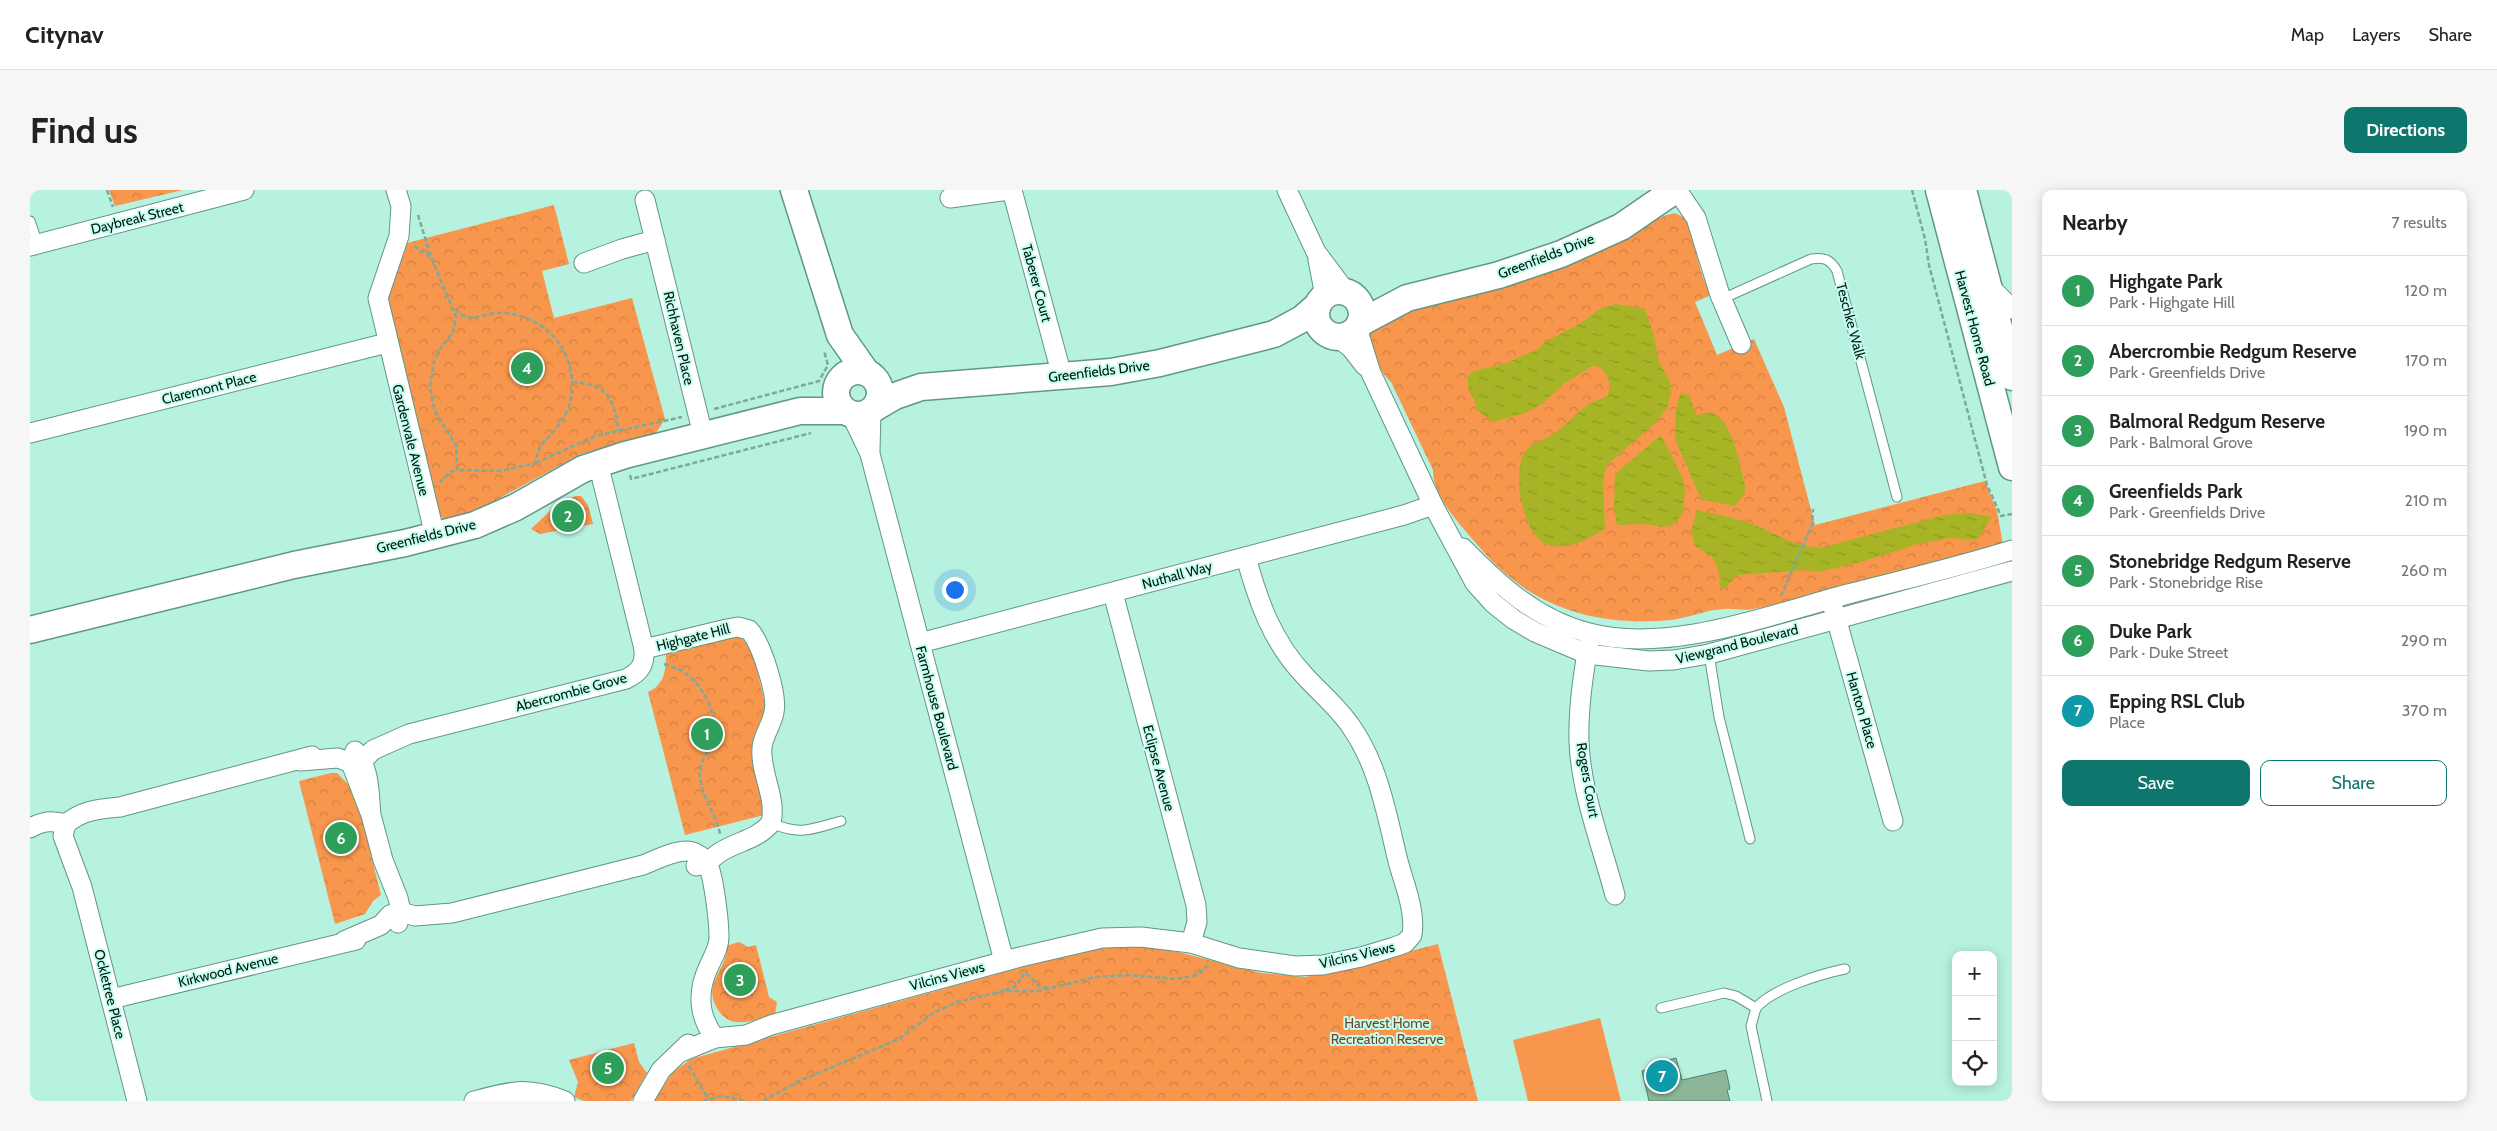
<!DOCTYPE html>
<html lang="en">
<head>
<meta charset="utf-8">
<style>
  :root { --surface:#fff; --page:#f6f6f6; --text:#222; --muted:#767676; --line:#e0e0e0; --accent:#0f766e }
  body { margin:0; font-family:Cabin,sans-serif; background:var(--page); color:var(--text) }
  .controls { position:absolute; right:15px; bottom:15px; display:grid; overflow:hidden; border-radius:10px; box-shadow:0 2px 12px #0003 }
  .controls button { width:45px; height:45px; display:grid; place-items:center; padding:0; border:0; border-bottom:1px solid var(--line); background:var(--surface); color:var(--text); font:25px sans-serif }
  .you { position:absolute; left:924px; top:399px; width:18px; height:18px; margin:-12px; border:4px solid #fff; border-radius:50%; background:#1a73e8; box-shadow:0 0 0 8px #1a73e833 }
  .badge { display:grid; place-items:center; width:32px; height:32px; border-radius:50%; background:var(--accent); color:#fff; font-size:16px; font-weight:700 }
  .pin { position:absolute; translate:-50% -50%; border:2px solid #fff; box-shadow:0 1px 5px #0006 }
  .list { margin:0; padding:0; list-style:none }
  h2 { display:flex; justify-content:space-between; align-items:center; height:65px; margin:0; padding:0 20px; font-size:21px }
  h2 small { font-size:16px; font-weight:400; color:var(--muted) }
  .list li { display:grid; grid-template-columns:32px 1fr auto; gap:15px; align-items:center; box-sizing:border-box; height:70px; padding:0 20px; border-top:1px solid var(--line) }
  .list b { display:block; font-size:19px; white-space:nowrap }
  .list p { margin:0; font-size:16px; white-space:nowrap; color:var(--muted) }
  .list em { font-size:16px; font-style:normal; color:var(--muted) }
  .actions { display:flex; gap:10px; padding:15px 20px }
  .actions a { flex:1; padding:11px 0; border:1px solid var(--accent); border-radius:10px; text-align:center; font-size:18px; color:var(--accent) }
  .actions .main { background:var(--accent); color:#fff }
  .icon { flex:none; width:28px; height:28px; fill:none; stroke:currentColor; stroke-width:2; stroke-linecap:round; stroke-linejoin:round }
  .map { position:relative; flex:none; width:1982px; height:911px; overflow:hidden; border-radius:10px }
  header { display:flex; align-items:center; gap:30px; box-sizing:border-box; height:70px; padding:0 25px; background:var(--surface); border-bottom:1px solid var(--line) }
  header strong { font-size:24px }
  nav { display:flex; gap:28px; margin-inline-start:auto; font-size:18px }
  .intro { display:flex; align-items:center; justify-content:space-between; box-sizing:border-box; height:120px; padding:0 30px }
  h1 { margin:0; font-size:35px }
  .button { padding:12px 22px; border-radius:10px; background:var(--accent); color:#fff; font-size:18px; font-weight:700 }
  main { display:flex; gap:30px; padding:0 30px }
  aside { flex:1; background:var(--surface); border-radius:10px; box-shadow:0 2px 12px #0003 }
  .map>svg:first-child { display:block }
  .grass { fill:#f7964c }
  .forest { fill:url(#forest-crowns) }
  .water { fill:url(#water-ripples) }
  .building { fill:#8bb699; stroke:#588266 }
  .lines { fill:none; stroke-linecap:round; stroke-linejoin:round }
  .lane-casing { stroke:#609788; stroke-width:11 }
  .street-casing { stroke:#609788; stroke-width:21 }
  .secondary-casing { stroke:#609788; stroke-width:29 }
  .path { stroke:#7caa9c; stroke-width:2.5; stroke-dasharray:5 2.5; stroke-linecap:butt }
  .lane { stroke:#fff; stroke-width:9 }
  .street { stroke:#fff; stroke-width:19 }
  .secondary { stroke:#fff; stroke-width:26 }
  .labels { text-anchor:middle; stroke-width:4; stroke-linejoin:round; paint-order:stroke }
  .street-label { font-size:14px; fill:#011611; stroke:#c4feee }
  .park-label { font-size:14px; fill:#724627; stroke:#c4feee }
</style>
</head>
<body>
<header>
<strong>Citynav</strong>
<nav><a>Map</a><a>Layers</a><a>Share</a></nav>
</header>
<div class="intro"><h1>Find us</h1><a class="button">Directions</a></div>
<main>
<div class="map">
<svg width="1982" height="911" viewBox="0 0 1982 911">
  <defs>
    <pattern id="forest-crowns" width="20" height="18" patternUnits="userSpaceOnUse" patternTransform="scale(1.25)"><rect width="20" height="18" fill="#f7964c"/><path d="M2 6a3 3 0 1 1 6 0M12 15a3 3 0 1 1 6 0" fill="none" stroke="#d28141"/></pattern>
    <pattern id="water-ripples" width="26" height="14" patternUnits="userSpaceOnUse" patternTransform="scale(1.25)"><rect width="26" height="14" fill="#a6b425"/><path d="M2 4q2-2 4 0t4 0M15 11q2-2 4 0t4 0" fill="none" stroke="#8d9a20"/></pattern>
  </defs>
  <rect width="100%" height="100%" fill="#b7f1e0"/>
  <path class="grass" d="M1570,828L1591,911H1498L1483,850Z"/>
  <g class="forest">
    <path d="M79,0H153L85,16Z"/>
    <path d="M524,15L539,74L512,81L524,128L602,108L635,229L626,243L551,264L466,310L463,316L420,330L413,328L408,324L358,111V101L377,53Z"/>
    <path d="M1645,23L1653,27L1658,33L1672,85L1681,105L1665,112L1687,165L1724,149L1754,217L1785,335L1955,291L1967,321L1973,355C1890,377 1807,405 1723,419C1713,421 1703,418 1693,419C1675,420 1658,428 1641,430C1561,437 1497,416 1446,353C1430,335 1402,305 1403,280L1361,192C1351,183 1332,152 1341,138C1352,123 1442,106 1464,100C1506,89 1546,73 1584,54C1604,44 1623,27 1645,23Z"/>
    <path d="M545,306H551L558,315L563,334L510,344L501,339L522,319Z"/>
    <path d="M704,447H711L722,459L734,509L735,520L723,549L722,561L734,615V625L655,645L618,502C635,495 636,479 636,464Z"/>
    <path d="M301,583H307L318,594H323L351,705L343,711L335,724L305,734L269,591Z"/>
    <path d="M709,752L718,757L726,755L739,807L747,812L745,824C724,830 700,842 687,818C683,812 681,803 683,796C687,781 698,772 696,756Z"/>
    <path d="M1408,754L1448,911H624L642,883L661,869L1036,765L1075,758L1113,757L1148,762L1231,783L1275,787L1296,783Z"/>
    <path d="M604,853L609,872L617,883L601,911H554L544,907L548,892L539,870Z"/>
  </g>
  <g class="water">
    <path d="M1586,114L1615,119L1624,145L1629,172L1640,191L1641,202L1637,218L1627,231L1576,276L1573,292L1575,339C1558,349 1534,363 1514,353C1493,342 1481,283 1495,262C1503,251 1515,250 1526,242C1538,235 1546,222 1558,215C1564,210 1572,210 1578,205C1582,191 1577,180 1564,175L1535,193L1513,213L1498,222L1463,232L1447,220L1444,209L1439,202L1437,187L1444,181L1477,173L1510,158L1512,154L1551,133L1571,118Z"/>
    <path d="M1650,203L1659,205L1666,225C1671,225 1677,222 1682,223C1702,228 1710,276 1715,295V303L1705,316L1671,309L1645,249L1646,220Z"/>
    <path d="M1631,245L1653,289L1655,302L1652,325L1642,335L1632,337L1617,334L1587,335L1584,316L1585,284Z"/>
    <path d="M1667,320C1684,324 1703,327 1719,333C1748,343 1763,359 1794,357L1915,325L1940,323L1962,327L1947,350L1920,348L1888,354L1835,371L1788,382L1778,380L1706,385L1696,398L1690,397L1689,383L1684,369L1665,356L1661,341Z"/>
  </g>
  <path class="building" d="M1646,868L1652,890L1696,880L1700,899L1697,900L1700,911H1619L1612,881L1624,877L1623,874Z"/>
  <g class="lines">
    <defs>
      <g id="lane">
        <path d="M0,31L8,54"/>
        <path d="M1692,109L1781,69C1794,67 1800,69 1807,81L1867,307"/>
        <path d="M1679,464L1689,527L1720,649"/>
        <path d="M741,633C771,646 782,639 811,631"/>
        <path d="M1631,818L1694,803L1706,806L1726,818C1742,799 1790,784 1815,779"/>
        <path d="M1726,818L1721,836L1737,911"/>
      </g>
      <g id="street">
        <path d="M366,0L371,16L369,46L348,108L405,346"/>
        <path d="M982,0L1032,186"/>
        <path d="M1257,0L1286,62L1316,102"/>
        <path d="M1647,0L1666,28L1690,105L1711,154"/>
        <path d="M920,8L979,0"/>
        <path d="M615,10L673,245"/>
        <path d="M0,56L214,0"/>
        <path d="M1288,70L1295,106"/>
        <path d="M554,73L592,59L625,50"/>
        <path d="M1959,96L1982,119"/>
        <path d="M1327,138L1341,183L1403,315L1445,393L1463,413L1483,429L1505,442L1557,464L1619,471L1644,470L1679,464L1982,381"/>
        <path d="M1307,147L1321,158L1335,176"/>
        <path d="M821,224L840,264L974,771"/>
        <path d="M0,243L357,153"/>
        <path d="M840,261L841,221"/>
        <path d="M1433,358C1469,395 1507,430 1559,443C1639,464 1739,425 1818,404C1872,390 1928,377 1982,360"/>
        <path d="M1083,403L1166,715L1167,732L1161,753"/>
        <path d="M1803,417L1863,631"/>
        <path d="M1559,452C1553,484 1548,519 1549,552C1551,603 1572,656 1585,705"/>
        <path d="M890,453L1374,325L1403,315"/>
        <path d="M614,459L697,439L708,437L719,440C731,452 748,505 744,522C742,535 733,545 732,558C730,584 747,607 741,633C727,650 707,651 689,663C680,669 678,675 666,676"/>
        <path d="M270,571L308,568L321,573L333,570L343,560L379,544L596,489C610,482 615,475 614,459L568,273"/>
        <path d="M341,625C339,603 340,578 325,561L321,573L341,625L353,670L368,708L371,722L368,733"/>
        <path d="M36,634L33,646L52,697L107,911"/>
        <path d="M0,638C13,631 22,630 36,634C52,620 69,619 90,617L282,566"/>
        <path d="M314,751L351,735L360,725L371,722L385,726L422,723L613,675C626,670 642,661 657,661C665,661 675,668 678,675C684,688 689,732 689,747C689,758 683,767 679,776C667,801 668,826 685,848"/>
        <path d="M81,809L326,750"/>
        <path d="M651,862L685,848L716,845L741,835L990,767L1072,748L1111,747L1161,753L1209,768L1265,776L1293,775L1331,767L1364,757L1375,753L1382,745C1386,721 1374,694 1368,671C1357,626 1349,577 1322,538C1309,518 1290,503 1274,485C1242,451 1228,411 1216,367"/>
        <path d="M444,911C482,901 497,896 535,911"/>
        <path d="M613,911L631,880L658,854"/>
      </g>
      <g id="secondary">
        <path d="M764,0L810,145L836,182"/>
        <path d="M1909,0L1982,277"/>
        <path d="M1933,0L1982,187"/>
        <circle cx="1309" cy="124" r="23"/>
        <path d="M1330,133L1377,108L1469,85L1531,64L1591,37L1645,0"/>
        <circle cx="828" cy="203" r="22"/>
        <path d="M846,217L865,206L891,197L1081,182L1130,173L1244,144L1272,129L1288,115"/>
        <path d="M0,440L264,375L375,353L445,335L486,317L553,279L595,265L770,221H815"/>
      </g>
    </defs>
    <use href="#lane" class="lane-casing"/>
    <use href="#street" class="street-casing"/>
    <use href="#secondary" class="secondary-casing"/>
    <g class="path">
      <path d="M77,0L83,17"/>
      <path d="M1882,0L1895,49L1899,75L1957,295L1971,326L1982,324"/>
      <path d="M388,25L401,67L426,127L423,142L409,160L404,171L400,197L405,222L426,255L427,280L420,282L410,292"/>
      <path d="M384,56L400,67"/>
      <path d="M425,119C440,135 449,124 467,123C482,122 497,127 510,135C541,155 553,201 531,232C521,247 506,254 506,273L470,281L427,280"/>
      <path d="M542,192C580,195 582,207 589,241"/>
      <path d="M684,219L789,191L798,175L794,161"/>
      <path d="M506,273L565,246L652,227"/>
      <path d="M600,285L601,289L781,243"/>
      <path d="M1751,406L1782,335L1783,319"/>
      <path d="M634,474C641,477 648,478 655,483C674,496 690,527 683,551C679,564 668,571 670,586C672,608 686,624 690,644"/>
      <path d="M996,783L1009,796L1019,798"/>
      <path d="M975,800L985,797L994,784"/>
      <path d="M659,876L678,909"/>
      <path d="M673,911L691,906L716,911"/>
      <path d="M733,911L769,891L867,850L905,822L927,812L973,801H1009L1065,787L1100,785L1146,789L1167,785L1178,775"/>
    </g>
    <use href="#lane" class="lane"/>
    <use href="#street" class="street"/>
    <use href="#secondary" class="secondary"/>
  </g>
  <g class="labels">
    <g class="street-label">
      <text transform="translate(107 28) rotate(-14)" y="5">Daybreak Street</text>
      <text transform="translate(1516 66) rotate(-21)" y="5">Greenfields Drive</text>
      <text transform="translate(1007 93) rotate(75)" y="5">Taberer Court</text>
      <text transform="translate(1821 131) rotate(75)" y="5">Teschke Walk</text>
      <text transform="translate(1945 138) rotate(75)" y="5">Harvest Home Road</text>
      <text transform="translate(649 148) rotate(77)" y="5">Richhaven Place</text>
      <text transform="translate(1069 181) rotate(-7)" y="5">Greenfields Drive</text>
      <text transform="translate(179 198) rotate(-14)" y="5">Claremont Place</text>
      <text transform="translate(381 250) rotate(76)" y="5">Gardenvale Avenue</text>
      <text transform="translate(396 346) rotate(-14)" y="5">Greenfields Drive</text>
      <text transform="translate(1147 385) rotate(-15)" y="5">Nuthall Way</text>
      <text transform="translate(663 447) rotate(-14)" y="5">Highgate Hill</text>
      <text transform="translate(1707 454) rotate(-14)" y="5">Viewgrand Boulevard</text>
      <text transform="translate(541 502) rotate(-15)" y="5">Abercrombie Grove</text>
      <text transform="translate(907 518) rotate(75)" y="5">Farmhouse Boulevard</text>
      <text transform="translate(1832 520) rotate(74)" y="5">Hanton Place</text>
      <text transform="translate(1129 578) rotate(75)" y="5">Eclipse Avenue</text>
      <text transform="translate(1558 590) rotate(80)" y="5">Rogers Court</text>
      <text transform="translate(1327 765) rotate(-13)" y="5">Vilcins Views</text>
      <text transform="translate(198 780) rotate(-14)" y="5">Kirkwood Avenue</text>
      <text transform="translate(917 786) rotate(-15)" y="5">Vilcins Views</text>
      <text transform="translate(80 804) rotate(76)" y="5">Ockletree Place</text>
    </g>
    <g class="park-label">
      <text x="1357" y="838">Harvest Home<tspan x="1357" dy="16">Recreation Reserve</tspan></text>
    </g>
  </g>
</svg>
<div class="controls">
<button>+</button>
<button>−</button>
<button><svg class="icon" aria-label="locate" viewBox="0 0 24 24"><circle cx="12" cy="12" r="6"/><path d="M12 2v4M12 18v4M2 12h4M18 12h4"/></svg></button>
</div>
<div class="you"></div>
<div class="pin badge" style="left:677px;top:544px;background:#2e9e5b">1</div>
<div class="pin badge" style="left:538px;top:326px;background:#2e9e5b">2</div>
<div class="pin badge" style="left:710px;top:790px;background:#2e9e5b">3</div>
<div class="pin badge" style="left:497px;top:178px;background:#2e9e5b">4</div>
<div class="pin badge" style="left:578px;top:878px;background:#2e9e5b">5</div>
<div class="pin badge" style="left:311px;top:648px;background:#2e9e5b">6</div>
<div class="pin badge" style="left:1632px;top:886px;background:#0f9aa8">7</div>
</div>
<aside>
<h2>Nearby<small>7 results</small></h2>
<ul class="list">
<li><span class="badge" style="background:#2e9e5b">1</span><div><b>Highgate Park</b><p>Park · Highgate Hill</p></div><em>120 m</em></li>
<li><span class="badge" style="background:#2e9e5b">2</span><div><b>Abercrombie Redgum Reserve</b><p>Park · Greenfields Drive</p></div><em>170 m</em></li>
<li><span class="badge" style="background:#2e9e5b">3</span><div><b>Balmoral Redgum Reserve</b><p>Park · Balmoral Grove</p></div><em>190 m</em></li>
<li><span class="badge" style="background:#2e9e5b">4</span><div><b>Greenfields Park</b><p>Park · Greenfields Drive</p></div><em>210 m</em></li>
<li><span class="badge" style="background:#2e9e5b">5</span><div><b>Stonebridge Redgum Reserve</b><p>Park · Stonebridge Rise</p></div><em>260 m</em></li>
<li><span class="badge" style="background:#2e9e5b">6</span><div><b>Duke Park</b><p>Park · Duke Street</p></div><em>290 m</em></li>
<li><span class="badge" style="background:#0f9aa8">7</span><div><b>Epping RSL Club</b><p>Place</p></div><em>370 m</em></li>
</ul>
<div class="actions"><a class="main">Save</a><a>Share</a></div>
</aside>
</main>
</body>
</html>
